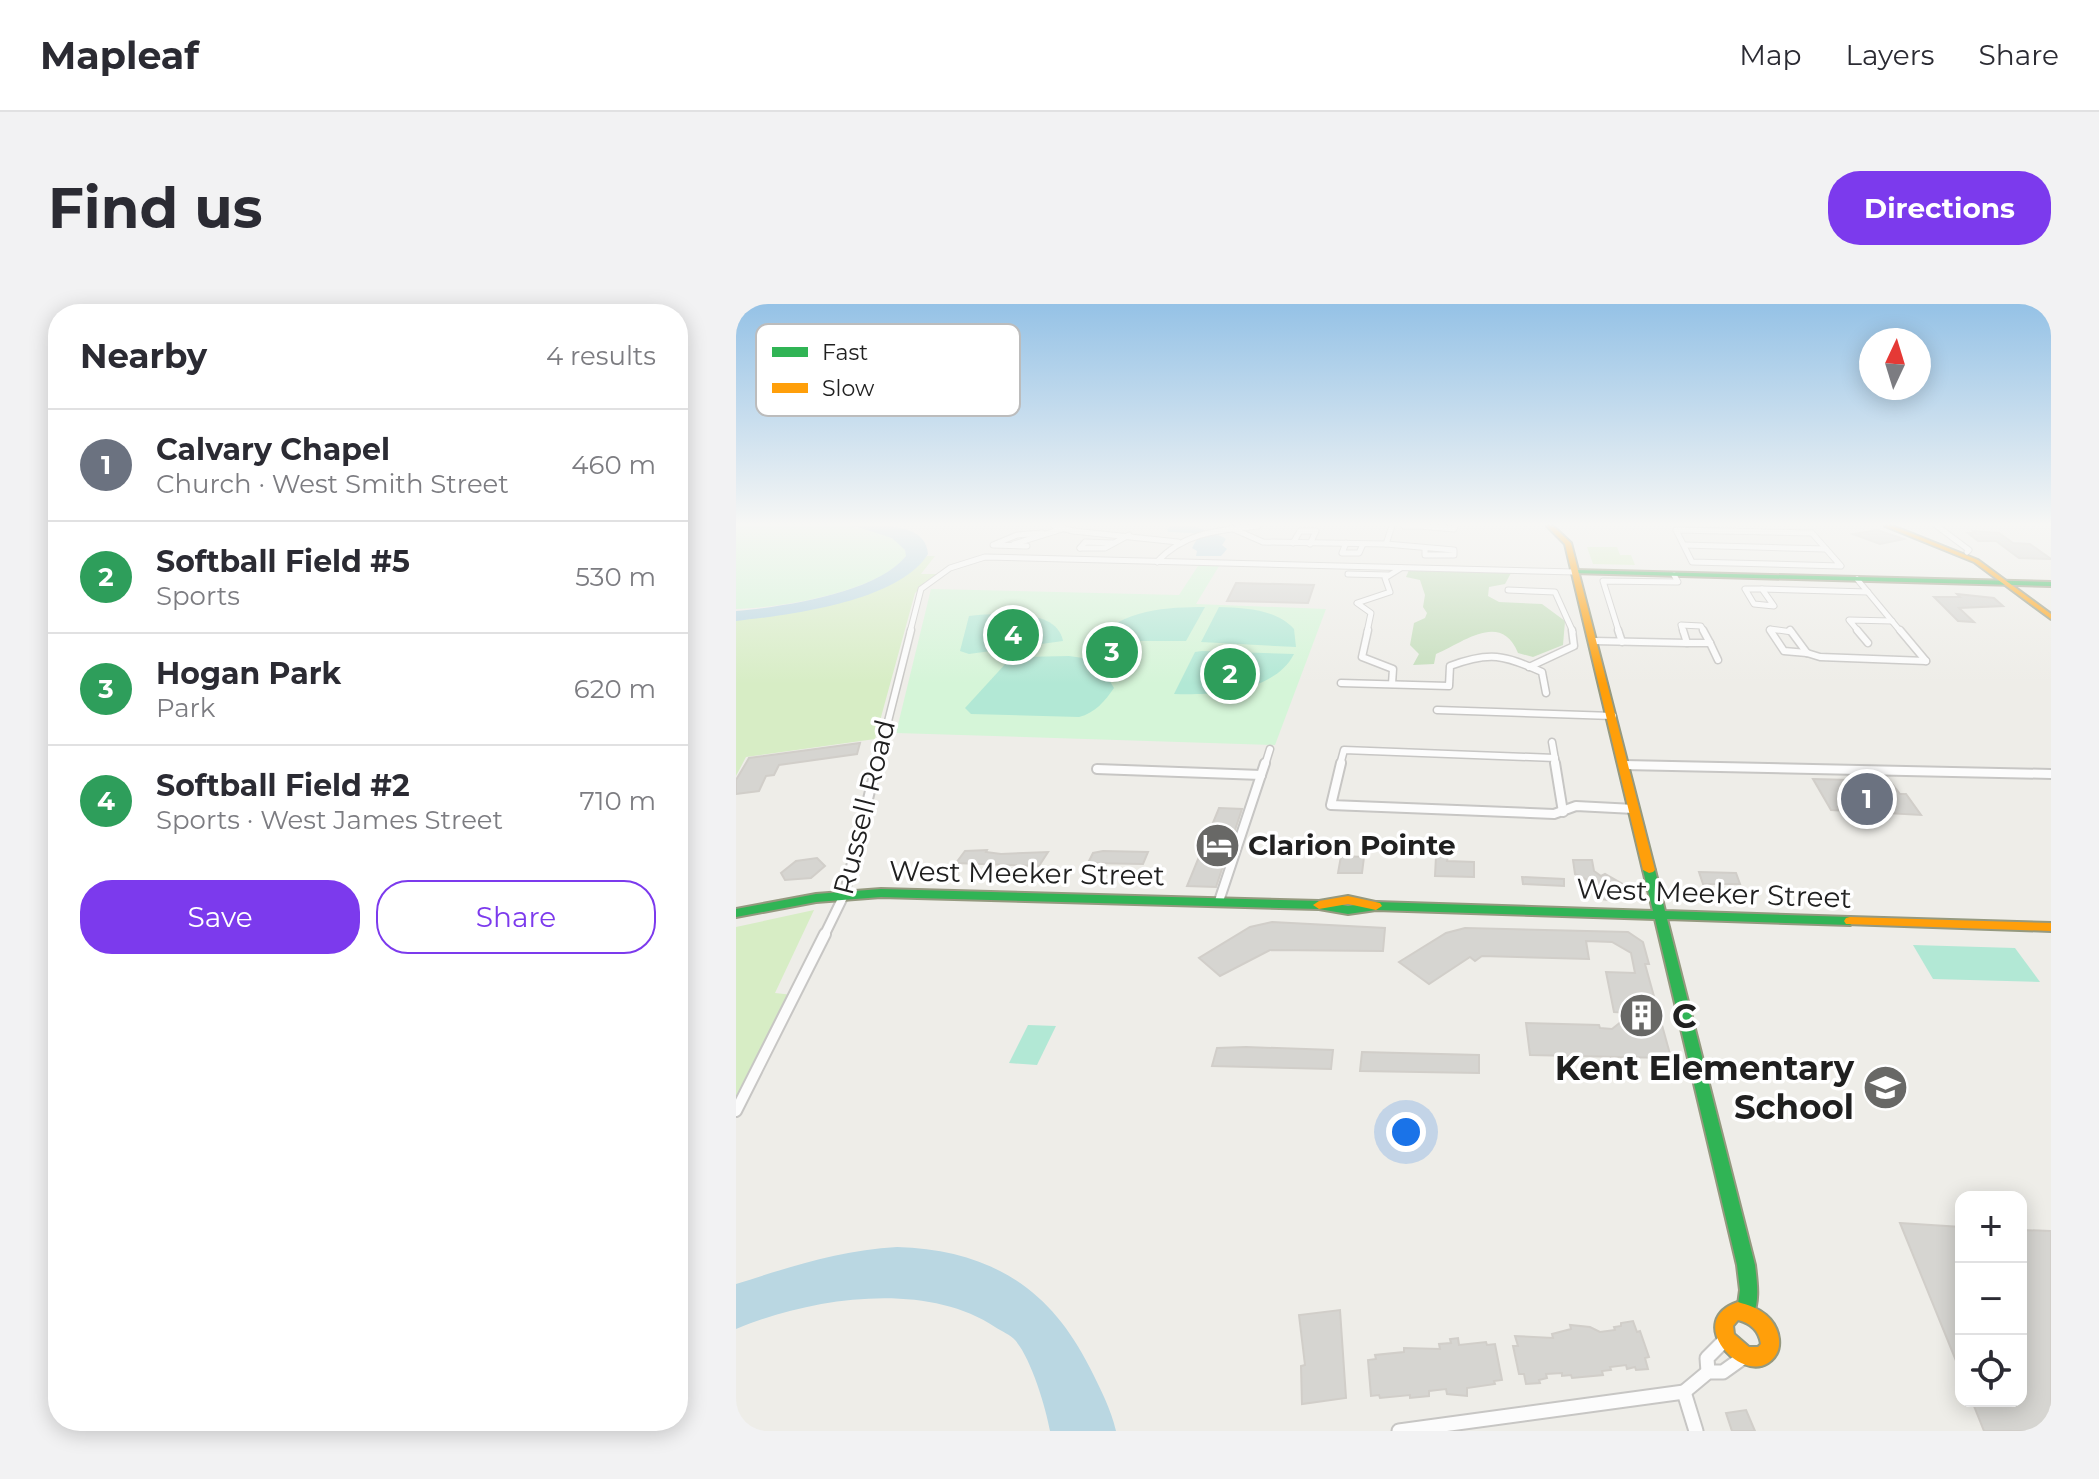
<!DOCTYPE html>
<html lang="en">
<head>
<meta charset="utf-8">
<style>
  :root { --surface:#fff; --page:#f2f2f3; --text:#2b2b33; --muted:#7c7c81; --line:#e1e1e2; --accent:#7c3aed }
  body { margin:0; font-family:Montserrat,sans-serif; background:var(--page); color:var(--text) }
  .controls { position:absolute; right:24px; bottom:24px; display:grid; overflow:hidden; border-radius:16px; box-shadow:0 4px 20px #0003 }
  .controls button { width:72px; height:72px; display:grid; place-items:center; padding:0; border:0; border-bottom:2px solid var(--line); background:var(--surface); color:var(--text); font:40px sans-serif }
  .compass { position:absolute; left:1123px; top:24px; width:72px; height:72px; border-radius:50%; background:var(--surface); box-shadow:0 4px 20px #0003; rotate:4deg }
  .you { position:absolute; left:670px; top:828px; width:28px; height:28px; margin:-20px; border:6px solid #fff; border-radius:50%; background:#1a73e8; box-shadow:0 0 0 12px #1a73e833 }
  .badge { display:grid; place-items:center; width:52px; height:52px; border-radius:50%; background:var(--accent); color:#fff; font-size:26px; font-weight:700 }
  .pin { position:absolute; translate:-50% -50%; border:4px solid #fff; box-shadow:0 2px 8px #0006 }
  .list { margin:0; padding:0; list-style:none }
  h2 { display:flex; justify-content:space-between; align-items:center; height:104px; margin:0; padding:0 32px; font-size:34px }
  h2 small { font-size:26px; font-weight:400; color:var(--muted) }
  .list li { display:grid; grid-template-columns:52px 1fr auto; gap:24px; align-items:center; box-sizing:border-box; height:112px; padding:0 32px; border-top:2px solid var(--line) }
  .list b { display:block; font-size:30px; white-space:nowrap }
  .list p { margin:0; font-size:26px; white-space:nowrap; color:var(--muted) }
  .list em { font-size:26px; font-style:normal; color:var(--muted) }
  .actions { display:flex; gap:16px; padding:24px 32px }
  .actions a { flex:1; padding:18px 0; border:2px solid var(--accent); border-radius:32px; text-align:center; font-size:28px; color:var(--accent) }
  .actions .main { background:var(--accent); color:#fff }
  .icon { flex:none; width:44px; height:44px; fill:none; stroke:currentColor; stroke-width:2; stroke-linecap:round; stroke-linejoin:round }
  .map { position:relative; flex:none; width:1315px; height:1127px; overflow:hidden; border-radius:32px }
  header { display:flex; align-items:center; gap:48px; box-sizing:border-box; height:112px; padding:0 40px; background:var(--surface); border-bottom:2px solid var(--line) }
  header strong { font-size:38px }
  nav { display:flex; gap:44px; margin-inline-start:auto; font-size:28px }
  .intro { display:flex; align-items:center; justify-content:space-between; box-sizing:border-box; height:192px; padding:0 48px }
  h1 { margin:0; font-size:56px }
  .button { padding:20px 36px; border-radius:32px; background:var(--accent); color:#fff; font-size:28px; font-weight:700 }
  main { display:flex; gap:48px; padding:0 48px }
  aside { flex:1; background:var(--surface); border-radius:32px; box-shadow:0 4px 20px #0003 }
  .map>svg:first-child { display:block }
  .grass { fill:#d7edc5 }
  .forest { fill:#c5debc }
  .park { fill:#d5f5d8 }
  .pitch { fill:#b2e8d5 }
  .water { fill:#bad7e2 }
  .building { fill:#d6d5d1; stroke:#d1cec9; stroke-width:2 }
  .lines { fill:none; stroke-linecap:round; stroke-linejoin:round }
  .street-far4-casing { stroke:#c7c6c4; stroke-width:7 }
  .street-far3-casing { stroke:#c7c6c4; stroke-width:9 }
  .street-far2-casing { stroke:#c7c6c4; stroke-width:12 }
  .street-far1-casing { stroke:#c7c6c4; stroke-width:14 }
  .street-casing { stroke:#c7c6c4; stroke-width:17 }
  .fast-casing { stroke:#95997f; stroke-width:4 }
  .slow-casing { stroke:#95997f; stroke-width:4 }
  .street-far4 { stroke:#fcfcfc; stroke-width:5 }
  .street-far3 { stroke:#fcfcfc; stroke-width:6 }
  .street-far2 { stroke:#fcfcfc; stroke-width:8 }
  .street-far1 { stroke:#fcfcfc; stroke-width:10 }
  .street { stroke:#fcfcfc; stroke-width:13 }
  .fast { fill:#30b455; fill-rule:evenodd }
  .slow { fill:#ff9f0a; fill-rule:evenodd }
  .labels { text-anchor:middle; stroke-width:7; stroke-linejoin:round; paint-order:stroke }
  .street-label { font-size:28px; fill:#202020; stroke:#fff }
  .poi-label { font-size:28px; font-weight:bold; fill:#202020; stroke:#fff; text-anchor:start }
  .near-poi-label { font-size:34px; font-weight:bold; fill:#202020; stroke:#fff; text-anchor:start }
  .key { fill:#fff; stroke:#bcbcbc; stroke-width:2 }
  .key-label { font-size:22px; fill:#202020 }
</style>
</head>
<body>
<header>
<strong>Mapleaf</strong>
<nav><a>Map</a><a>Layers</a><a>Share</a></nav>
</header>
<div class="intro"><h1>Find us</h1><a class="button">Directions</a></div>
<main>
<aside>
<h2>Nearby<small>4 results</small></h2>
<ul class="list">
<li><span class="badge" style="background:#6b7280">1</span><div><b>Calvary Chapel</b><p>Church · West Smith Street</p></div><em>460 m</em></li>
<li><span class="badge" style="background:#2e9e5b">2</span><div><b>Softball Field #5</b><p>Sports</p></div><em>530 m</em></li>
<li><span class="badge" style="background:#2e9e5b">3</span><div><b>Hogan Park</b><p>Park</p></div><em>620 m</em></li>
<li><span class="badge" style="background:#2e9e5b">4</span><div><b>Softball Field #2</b><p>Sports · West James Street</p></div><em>710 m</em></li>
</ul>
<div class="actions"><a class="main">Save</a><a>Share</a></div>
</aside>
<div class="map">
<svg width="1315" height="1127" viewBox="0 0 1315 1127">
  <rect width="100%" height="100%" fill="#eeede8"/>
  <g class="grass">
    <path d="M851,243H881L884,251H895L899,261L857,260Z"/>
    <path d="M191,252H199L185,270H201L179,289L139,435L10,453L0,472V316L37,310L176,266Z"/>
    <path d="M78,606L39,689L57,691L0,807V623Z"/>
  </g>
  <path class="forest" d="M673,266L775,269L769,280L753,283L752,292L763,298L806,300L829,317L827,341L797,353L782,349C765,307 728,338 700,350L698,360L677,361L683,350L674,341L678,319L689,314L691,309L687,303L689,291L684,276L670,273Z"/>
  <g class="park">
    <path d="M0,222C35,222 159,210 171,251C144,288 44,304 0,305Z"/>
    <path d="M462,262H483L460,300L590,305L539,441L160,429L195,285L443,291Z"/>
  </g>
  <g class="pitch">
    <path d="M469,303L450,337H360C384,305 433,303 469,303Z"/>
    <path d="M483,303C509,304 540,305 558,325L560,343L465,338Z"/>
    <path d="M242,311C267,309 321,305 327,337L233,350L224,347L233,312Z"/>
    <path d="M466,347L558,350C538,389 476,391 438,390L459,348Z"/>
    <path d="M333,352L361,356L378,384C369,397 359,409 343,413L235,410L229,404L272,357L286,353Z"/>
    <path d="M1177,641L1279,644L1304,678L1197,675Z"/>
    <path d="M292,721L320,722L301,761L273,759Z"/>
  </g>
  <g class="water">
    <path d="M118,222C141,222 190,217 192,250C162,298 53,311 0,317V307C46,303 141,289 170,252L169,246L156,234Z"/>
    <path d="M435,222H458L487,233L490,235L486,241L491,245L485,252H460L461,247L456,244L462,233L457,229L432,228L431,225Z"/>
    <path d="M161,943C252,946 313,982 354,1064C364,1084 375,1105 380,1127H314C310,1104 295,1054 279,1036C275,1031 265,1027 259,1023C189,976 74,994 0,1025V980C54,963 104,946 161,943Z"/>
  </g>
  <g class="building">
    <path d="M1141,226L1168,235L1144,240L1117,230Z"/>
    <path d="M1237,227L1263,229L1277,239L1294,240L1315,255L1283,254L1260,237H1242L1232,229H1239Z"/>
    <path d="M500,279L578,281L572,299L491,297Z"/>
    <path d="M1221,290L1258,294L1267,302L1223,304L1238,318L1222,317L1198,293H1224Z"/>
    <path d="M124,439L121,450L43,461L38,471L30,472L23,487L0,490V476L13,454Z"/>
    <path d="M1077,475L1154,477L1164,490H1170L1185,511L1095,506Z"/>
    <path d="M483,504L506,505L480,583L451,582Z"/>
    <path d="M251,546L250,548L265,550L312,548L303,562L220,559L229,547Z"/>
    <path d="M367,547L412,548L407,560L352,559L357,549Z"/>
    <path d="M605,552L628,553L626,569H602Z"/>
    <path d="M700,552H712L711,557L738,558V573L699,572Z"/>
    <path d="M81,554L89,562L75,574L49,576L45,569L60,557Z"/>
    <path d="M837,556H856L858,567L865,572L869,570L892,583L872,596L865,595L862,581L839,570Z"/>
    <path d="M963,568L1000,569L1004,580H967Z"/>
    <path d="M786,573L828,575V582L787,580Z"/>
    <path d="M536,618L649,624L647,647L534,646L484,672L463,654L514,623Z"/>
    <path d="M729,624L892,628L907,638L913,660H909L934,750L930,749L931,754L794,751L790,719L863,721L864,724L876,725L896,709L878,708L870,668L899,669L895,649L876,638L850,637L853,655L746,652L739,657L734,653L693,680L663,658L710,629Z"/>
    <path d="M510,743L597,746L595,765L476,762L481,744Z"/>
    <path d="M626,748L743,751V769L624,767Z"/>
    <path d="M1164,919L1225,923V1069Z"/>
    <path d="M1285,926L1315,927V1127H1248L1236,1097H1285Z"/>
    <path d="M604,1006L610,1094L566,1100L565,1062L569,1061L563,1011Z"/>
    <path d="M897,1017L901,1028L904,1027L913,1053L909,1054L912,1065L900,1066L899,1063L891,1065L890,1061L874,1063L875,1066L866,1067L867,1071L836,1074L835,1071L826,1072V1069L810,1070L811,1074L803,1076L804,1079L790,1080L788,1070H783L777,1042H782L779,1032L817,1034L816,1030L835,1025L834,1021L854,1023L864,1028L879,1026L878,1023L885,1022V1019Z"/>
    <path d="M722,1034L723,1041L750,1038L751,1041L759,1040L766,1076L758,1077L759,1080L731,1084V1092L711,1090L710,1085L693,1087V1092L674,1094V1091L644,1094L643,1091L635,1092L632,1056L640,1055L639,1051L668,1048V1044L704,1045L703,1040L715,1039L714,1035Z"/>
    <path d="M1010,1106L1019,1127H996L990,1109Z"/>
  </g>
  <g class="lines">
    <defs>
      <g id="street-far4">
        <path d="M318,222L337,227L442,238"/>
        <path d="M668,222H681"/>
        <path d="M684,222L718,225L719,222"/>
        <path d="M1201,222L1233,246L1231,248"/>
        <path d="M495,224L527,238L650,240L718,246V251H689V245"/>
        <path d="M940,226L1076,229L1105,262L956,258Z"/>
        <path d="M557,239L564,227H580L574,240"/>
        <path d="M610,239L606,249H623L627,240"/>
        <path d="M278,240L326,225"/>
        <path d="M650,240L656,222"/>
        <path d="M948,241L1090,245"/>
        <path d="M291,242L257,241L281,231L306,229"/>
        <path d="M344,244H369L393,231"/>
        <path d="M344,244L349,238L377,239"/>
        <path d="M421,258C448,228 484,226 522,222"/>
        <path d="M612,270L652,271"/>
        <path d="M1121,275L1165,328"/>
        <path d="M1009,285H1026L1038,302L1018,300Z"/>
        <path d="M1026,285L1132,288"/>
        <path d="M772,286L819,288L837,328"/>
        <path d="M174,328L185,285L214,264L249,253L839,268"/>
        <path d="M631,328L635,309L621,299L654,288L649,274L665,264"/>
        <path d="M883,328L867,277L942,278L938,271"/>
        <path d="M947,328L945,321L965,322L968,328"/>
        <path d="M1036,328L1034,325L1056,328"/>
        <path d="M1123,328L1113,316L1156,317"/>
      </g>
      <g id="street-far3">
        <path d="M632,326L626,353L657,365L656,380"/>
        <path d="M882,326L886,338"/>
        <path d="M947,326L951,339H974"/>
        <path d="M967,326L974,339"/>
        <path d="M1034,326L1048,347L1071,349"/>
        <path d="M1054,326L1071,349"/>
        <path d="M1121,326L1132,339"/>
        <path d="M1164,326L1190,357"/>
        <path d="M858,337L951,339"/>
        <path d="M974,339L982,356"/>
        <path d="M1071,349L1084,353L1190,357"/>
        <path d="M793,363L838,342L836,326"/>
        <path d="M605,379L713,382L714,362C754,347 768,351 806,368L810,389"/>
        <path d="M701,406L877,412"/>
        <path d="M816,438L820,461"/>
        <path d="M141,461L175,326"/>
        <path d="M529,461L534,445"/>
        <path d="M604,461L608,446L819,454"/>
      </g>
      <g id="street-far2">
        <path d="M605,459L595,501L818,510L840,502L898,505"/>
        <path d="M819,459L827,508"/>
        <path d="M888,461L1315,470"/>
        <path d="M361,465L525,471"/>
        <path d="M483,597L529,459"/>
        <path d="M88,632L108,591L141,459"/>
      </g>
      <path id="street-far1" d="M0,807L89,630"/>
      <g id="street">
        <path d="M972,1068L971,1054L990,1035"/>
        <path d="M948,1088L972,1068H987L1008,1053"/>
        <path d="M948,1088L960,1127"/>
        <path d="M663,1127L948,1088"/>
      </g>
      <g id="fast">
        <path d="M839,266L1315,278V282L837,269V267Z"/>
        <path d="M913,563L919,566L929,607L1114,613L1120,617L1114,621L931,615L1019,961C1021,979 1024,997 1016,1014L1010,1017L1004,1014L1001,1008L1004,986L1001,961L919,615L640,606L612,610L583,605L145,593L80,598L0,613V605L80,590L145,585L583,597L612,602L640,598L917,607L907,566Z"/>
      </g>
      <g id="slow">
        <path d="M811,222H817L835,239L919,566L917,568L913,569L907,566L829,240Z"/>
        <path d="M1149,222H1157L1242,256L1315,310V315L1238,258Z"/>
        <path d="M612,592L644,599L646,602L640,606L612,600L583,605L577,601L583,597Z"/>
        <path d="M1114,613L1315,619V627L1110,620L1108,617L1110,614Z"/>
        <path d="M1002,998C1012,1001 1022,1004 1030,1011C1044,1023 1050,1047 1032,1059C1003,1078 948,1016 1002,998ZM1002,1016C1014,1019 1023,1026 1025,1040L1022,1043H1013L998,1030L997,1022Z"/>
      </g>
    </defs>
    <use href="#street-far4" class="street-far4-casing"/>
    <use href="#street-far3" class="street-far3-casing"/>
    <use href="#street-far2" class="street-far2-casing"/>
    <use href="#street-far1" class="street-far1-casing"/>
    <use href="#street" class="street-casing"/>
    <use href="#fast" class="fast-casing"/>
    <use href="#slow" class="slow-casing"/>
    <use href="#street-far4" class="street-far4"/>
    <use href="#street-far3" class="street-far3"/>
    <use href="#street-far2" class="street-far2"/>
    <use href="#street-far1" class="street-far1"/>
    <use href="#street" class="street"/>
    <use href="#fast" class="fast"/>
    <use href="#slow" class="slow"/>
  </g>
  <linearGradient id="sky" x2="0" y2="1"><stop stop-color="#95c2e6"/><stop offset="0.58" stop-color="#f7f7f5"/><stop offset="1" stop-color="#f7f7f5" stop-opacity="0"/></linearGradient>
  <rect width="1315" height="380" fill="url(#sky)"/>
  <defs>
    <symbol id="hotel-disc" viewBox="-11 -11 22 22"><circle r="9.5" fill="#686866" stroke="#fff"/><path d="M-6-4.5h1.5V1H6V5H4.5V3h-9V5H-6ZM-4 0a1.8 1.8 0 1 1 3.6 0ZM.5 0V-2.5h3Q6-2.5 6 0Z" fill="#fff"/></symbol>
    <symbol id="building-disc" viewBox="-11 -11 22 22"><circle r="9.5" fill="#686866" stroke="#fff"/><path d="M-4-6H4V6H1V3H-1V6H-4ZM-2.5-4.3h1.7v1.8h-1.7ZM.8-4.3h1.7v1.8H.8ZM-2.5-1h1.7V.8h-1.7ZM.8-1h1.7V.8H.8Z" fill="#fff"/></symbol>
    <symbol id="school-disc" viewBox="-11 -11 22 22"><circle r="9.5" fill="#686866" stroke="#fff"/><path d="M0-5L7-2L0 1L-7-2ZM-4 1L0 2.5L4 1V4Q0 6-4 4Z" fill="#fff"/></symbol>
  </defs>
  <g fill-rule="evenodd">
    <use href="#hotel-disc" x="456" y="516" width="51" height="51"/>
    <use href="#building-disc" x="880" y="686" width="51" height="51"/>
    <use href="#school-disc" x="1124" y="758" width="51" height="51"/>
  </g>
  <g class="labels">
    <g class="street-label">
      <text transform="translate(128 503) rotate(-76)" y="10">Russell Road</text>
      <text transform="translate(291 569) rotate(1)" y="10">West Meeker Street</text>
      <text transform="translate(978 589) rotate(2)" y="10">West Meeker Street</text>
    </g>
    <g class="poi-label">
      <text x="512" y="551">Clarion Pointe</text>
    </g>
    <g class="near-poi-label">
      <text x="936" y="724">C</text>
      <text x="1118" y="776" text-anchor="end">Kent Elementary<tspan x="1118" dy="39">School</tspan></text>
    </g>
  </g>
  <rect x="20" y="20" width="264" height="92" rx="12" class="key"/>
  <rect x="36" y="43" width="36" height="10" fill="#30b455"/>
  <rect x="36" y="79" width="36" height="10" fill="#ff9f0a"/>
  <g class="key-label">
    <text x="86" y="56">Fast</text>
    <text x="86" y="92">Slow</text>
  </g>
</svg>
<div class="controls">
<button>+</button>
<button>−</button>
<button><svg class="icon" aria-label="locate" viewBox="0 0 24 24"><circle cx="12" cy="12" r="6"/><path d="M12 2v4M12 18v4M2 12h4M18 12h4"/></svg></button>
</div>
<svg class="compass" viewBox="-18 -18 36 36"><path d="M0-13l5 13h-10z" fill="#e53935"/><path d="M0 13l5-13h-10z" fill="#7c7c81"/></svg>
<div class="you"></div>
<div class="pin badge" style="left:1131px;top:495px;background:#6b7280">1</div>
<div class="pin badge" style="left:494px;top:370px;background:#2e9e5b">2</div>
<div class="pin badge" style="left:376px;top:348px;background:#2e9e5b">3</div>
<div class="pin badge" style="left:277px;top:331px;background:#2e9e5b">4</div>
</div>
</main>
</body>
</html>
